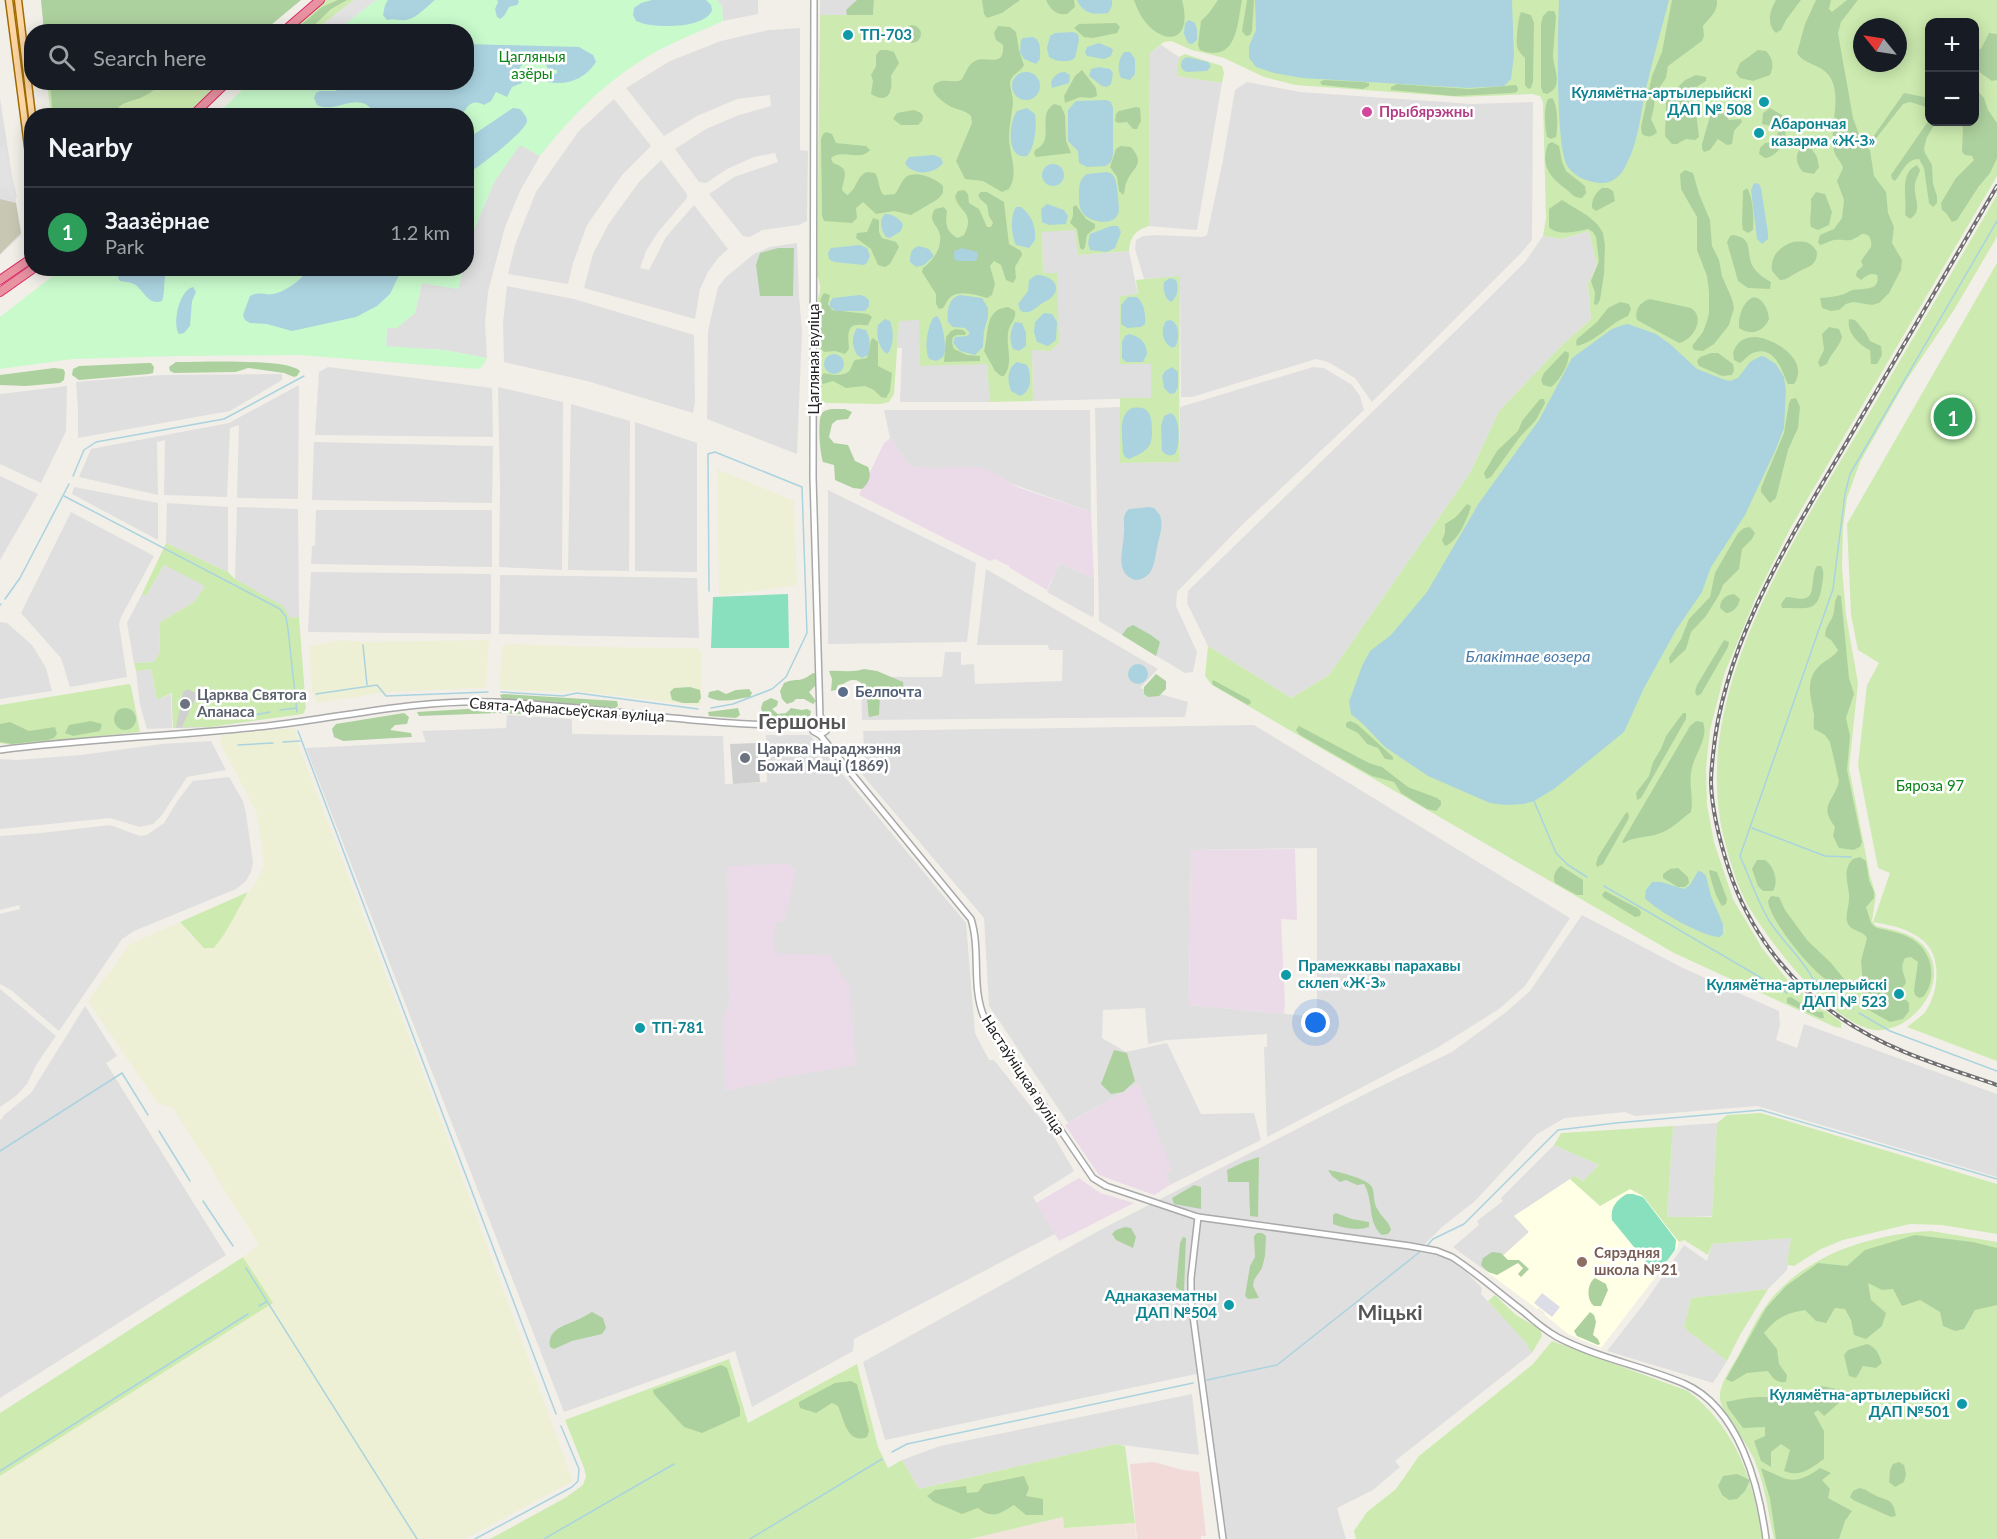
<!DOCTYPE html>
<html lang="en">
<head>
<meta charset="utf-8">
<style>
  :root { --surface:#171b24; --page:#242831; --text:#f1f3f6; --muted:#9ea1a6; --line:#363941; --accent:#2563eb }
  body { margin:0; font-family:Lato,sans-serif; background:var(--page); color:var(--text) }
  .controls { position:absolute; right:18px; top:18px; display:grid; overflow:hidden; border-radius:12px; box-shadow:0 3px 15px #0003 }
  .controls button { width:54px; height:54px; display:grid; place-items:center; padding:0; border:0; border-bottom:2px solid var(--line); background:var(--surface); color:var(--text); font:30px sans-serif }
  .compass { position:absolute; left:1853px; top:18px; width:54px; height:54px; border-radius:50%; background:var(--surface); box-shadow:0 3px 15px #0003; rotate:300deg }
  .you { position:absolute; left:1316px; top:1023px; width:21px; height:21px; margin:-15px; border:4px solid #fff; border-radius:50%; background:#1a73e8; box-shadow:0 0 0 9px #1a73e833 }
  .badge { display:grid; place-items:center; width:39px; height:39px; border-radius:50%; background:var(--accent); color:#fff; font-size:20px; font-weight:700 }
  .pin { position:absolute; translate:-50% -50%; border:3px solid #fff; box-shadow:0 2px 6px #0006 }
  .list { margin:0; padding:0; list-style:none }
  h2 { display:flex; justify-content:space-between; align-items:center; height:78px; margin:0; padding:0 24px; font-size:26px }
  h2 small { font-size:20px; font-weight:400; color:var(--muted) }
  .list li { display:grid; grid-template-columns:39px 1fr auto; gap:18px; align-items:center; box-sizing:border-box; height:90px; padding:0 24px; border-top:2px solid var(--line) }
  .list b { display:block; font-size:22px; white-space:nowrap }
  .list p { margin:0; font-size:20px; white-space:nowrap; color:var(--muted) }
  .list em { font-size:20px; font-style:normal; color:var(--muted) }
  .icon { flex:none; width:33px; height:33px; fill:none; stroke:currentColor; stroke-width:2; stroke-linecap:round; stroke-linejoin:round }
  .map { position:relative; flex:none; width:1997px; height:1539px; overflow:hidden }
  .search { position:absolute; background:var(--surface); box-shadow:0 3px 15px #0003; left:24px; top:24px; width:450px; height:66px; display:flex; align-items:center; gap:15px; box-sizing:border-box; padding:0 21px; border-radius:24px; color:var(--muted); font-size:22px }
  .panel { position:absolute; background:var(--surface); box-shadow:0 3px 15px #0003; left:24px; top:108px; width:450px; height:168px; border-radius:24px }
  .map>svg:first-child { display:block }
  .residential { fill:#e0dfdf; fill-rule:evenodd }
  .commercial { fill:#f2dad9 }
  .industrial { fill:#ebdbe8 }
  .education { fill:#ffffe5 }
  .religious { fill:#d0d0d0 }
  .military { fill:#f3e3dd }
  .construction { fill:#c7c7b4 }
  .farmland { fill:#eef0d5 }
  .grass { fill:#cdebb0; fill-rule:evenodd }
  .forest { fill:#add19e }
  .park { fill:#c8facc }
  .pitch { fill:#88e0be }
  .parking { fill:#e2e2e2 }
  .plaza { fill:#dddde8 }
  .water { fill:#aad3df }
  .lines { fill:none; stroke-linecap:round; stroke-linejoin:round }
  .stream { stroke:#aad3df; stroke-width:1.5 }
  .minor-casing { stroke:#a9a9a9; stroke-width:8 }
  .major-casing { stroke:#a06b00; stroke-width:9 }
  .highway-casing { stroke:#dc2a67; stroke-width:10 }
  .minor { stroke:#fff; stroke-width:5 }
  .major { stroke:#fcd6a4; stroke-width:6 }
  .highway { stroke:#e892a2; stroke-width:8 }
  .rail-casing { stroke:#707070; stroke-width:4 }
  .rail { stroke:#fff; stroke-width:1.5; stroke-dasharray:4.5; stroke-linecap:butt }
  .culture-dot { fill:#0f9aa8; stroke:#fff; stroke-width:2 }
  .hotel-dot { fill:#d1479c; stroke:#fff; stroke-width:2 }
  .service-dot { fill:#5c6f8a; stroke:#fff; stroke-width:2 }
  .worship-dot { fill:#6b7280; stroke:#fff; stroke-width:2 }
  .education-dot { fill:#8d6e63; stroke:#fff; stroke-width:2 }
  .labels { text-anchor:middle; stroke-width:5; stroke-linejoin:round; paint-order:stroke }
  .culture-label { font-size:15px; font-weight:bold; fill:#0d838f; stroke:#fff; text-anchor:start }
  .park-label { font-size:15px; fill:#0c8416; stroke:#fff }
  .hotel-label { font-size:15px; font-weight:bold; fill:#b23c85; stroke:#fff; text-anchor:start }
  .street-label { font-size:15px; fill:#222; stroke:#fff }
  .service-label { font-size:15px; font-weight:bold; fill:#4e5e75; stroke:#fff; text-anchor:start }
  .worship-label { font-size:15px; font-weight:bold; fill:#5b616d; stroke:#fff; text-anchor:start }
  .education-label { font-size:15px; font-weight:bold; fill:#785e54; stroke:#fff; text-anchor:start }
  .water-label { font-size:16px; font-style:italic; fill:#4a7aab; stroke:#fff }
  .district-label { font-size:21px; font-weight:bold; fill:#555; stroke:#fff }
</style>
</head>
<body>
<div class="map">
<svg width="1997" height="1539" viewBox="0 0 1997 1539">
  <rect width="100%" height="100%" fill="#f2efe9"/>
  <g class="residential">
    <path d="M717,0H758V14L723,21L722,6Z"/>
    <path d="M820,0H874L873,15H820Z"/>
    <path d="M800,28V150L808,151L807,221L799,225L762,230L750,237L743,236L709,194L734,177L778,162L775,153L754,157L727,169L706,183L699,182L675,149L706,129L739,115L771,106L770,95L737,99L697,116L664,136L626,88L670,61L721,41L768,30Z"/>
    <path d="M1161,45L1179,57L1178,76L1222,83L1197,230L1149,226L1150,53Z"/>
    <path d="M1247,82L1300,92L1472,104L1533,102L1532,240L1522,252L1372,402L1355,378L1328,362L1316,359L1192,397H1181L1180,277L1144,279L1135,249L1136,240L1143,236L1156,235L1202,237L1207,235L1223,160L1235,90Z"/>
    <path d="M0,98L21,235L0,255Z"/>
    <path d="M614,99L651,146L622,175L587,225L573,263L568,284L508,274L515,245L536,192L578,132Z"/>
    <path d="M520,144L540,156L520,191L505,227L488,292L485,323L487,358L444,350L386,347L387,328L415,313L422,283L458,288L463,269L466,268L467,257L473,232L494,182Z"/>
    <path d="M661,160L687,194V198L658,232L646,251L640,268L649,270L666,237L694,205L728,249L718,258L708,272L700,289L695,319L584,288L593,254L608,225L639,182Z"/>
    <path d="M1076,230L1078,255L1129,251L1138,295L1120,364H1151V398L1033,401L1032,350L1050,351L1057,274L1043,273L1042,231Z"/>
    <path d="M1589,231L1597,265L1588,284L1591,319L1562,345L1499,411L1470,473L1329,675L1291,698L1208,646L1187,603L1188,591L1473,314L1525,262L1543,236L1562,239Z"/>
    <path d="M797,243L799,296L802,331L797,454L707,419L708,331L718,287L726,277L754,254L770,247Z"/>
    <path d="M507,286L574,299L694,335L695,402L693,413L587,381L504,362L503,323Z"/>
    <path d="M899,320H919L988,363L990,402H900L902,348H897Z"/>
    <path d="M328,367L492,388L493,437L315,435L319,372Z"/>
    <path d="M1313,367L1324,368L1352,385L1360,396L1364,410L1241,526L1177,592L1176,606L1197,652L1193,672L1185,673L1099,621L1095,408L1120,407V463L1179,462L1180,407Z"/>
    <path d="M282,374V380L230,411L78,438V409L76,382L162,375Z"/>
    <path d="M299,385L298,499L237,498L239,425L230,428L227,497L164,495L165,440L157,442L158,495L79,477L91,449L229,423Z"/>
    <path d="M67,386L66,431L41,483L0,464V394Z"/>
    <path d="M498,387L563,402L562,570L499,567L500,489Z"/>
    <path d="M571,404L630,421L629,571L568,570Z"/>
    <path d="M884,410H1090L1091,512L1007,482L910,466L890,438Z"/>
    <path d="M635,422L697,443V572L635,571Z"/>
    <path d="M314,442L493,446L492,503L312,500Z"/>
    <path d="M0,476L38,494L0,560Z"/>
    <path d="M74,487L158,503V540L72,494Z"/>
    <path d="M828,490L976,563L967,642L828,644Z"/>
    <path d="M167,503L228,507V572L166,543Z"/>
    <path d="M237,507L298,509L299,617L290,618L235,579Z"/>
    <path d="M316,510H492V567L311,564L312,546H315Z"/>
    <path d="M71,512L154,556L121,617L119,624L127,677L70,687L61,658L21,613Z"/>
    <path d="M1059,563L1094,578V615L1092,617L1047,592Z"/>
    <path d="M164,565L206,585L194,602L159,623L160,652L154,662L134,663L127,623L142,594L146,596Z"/>
    <path d="M986,569L1158,669L1140,688L1188,702L1185,717L862,720L861,677H942L945,652H961V665L974,664L975,684L1062,681L1063,650H1049L1048,645H977Z"/>
    <path d="M311,572L491,574V634L308,632Z"/>
    <path d="M500,575L697,578L699,638L499,634Z"/>
    <path d="M0,622L7,623L32,645L46,668L52,691L0,699Z"/>
    <path d="M151,669L157,700L171,694L172,728L147,729L140,705L136,671Z"/>
    <path d="M507,715L572,719V734L723,736L725,784L767,782L766,735H810L966,923L975,1033L989,1060H994L1052,1133L1074,1171L1033,1197L1055,1234L854,1339L853,1351L752,1407L735,1351L564,1412L306,748L426,742L422,731L506,728Z"/>
    <path d="M1254,725L1570,918L1525,986L1499,1009L1437,1048L1267,1137L1264,1047H1267V1034L1167,1040L1148,1044L1145,1008L1103,1010L1102,1038L1126,1052L1167,1043L1201,1114L1254,1113L1261,1140L1170,1185L1165,1173L1171,1170L1138,1084L1068,1123L989,1006L984,918L860,772L865,765L863,731ZM1317,848V1017L1189,1005L1191,850Z"/>
    <path d="M211,741L226,770L187,777L162,815L153,824L140,827L110,818L0,829V759L16,760L81,755L162,744Z"/>
    <path d="M229,777L243,801L246,814L253,862L251,872L246,881L236,889L134,931L122,939L59,1031L11,990L0,984V914L20,909L19,905L0,910V836L41,833L110,825L140,836L147,835L164,823L178,800L193,781Z"/>
    <path d="M1582,915L1683,968L1779,1011L1780,1025L1776,1040L1797,1048L1804,1024L1997,1094V1177L1757,1106L1635,1116L1625,1112L1565,1118L1537,1134L1475,1201L1442,1227L1417,1252L1446,1257L1466,1272L1482,1288L1481,1294L1528,1344L1532,1353L1395,1461L1400,1467L1373,1490L1337,1508L1346,1539H1223L1201,1373L885,1440L863,1362L1102,1229L1373,1090L1452,1052L1505,1013L1530,991Z"/>
    <path d="M0,989L56,1036L36,1065L27,1084L16,1096L0,1107Z"/>
    <path d="M85,1006L117,1056L106,1063L226,1255L0,1398V1120L3,1118V1116L31,1093Z"/>
    <path d="M1717,1123L1712,1216L1667,1218L1673,1126Z"/>
    <path d="M1554,1145L1599,1165L1583,1181L1576,1176L1570,1179L1515,1216L1529,1232L1486,1271L1453,1247L1479,1225L1477,1221L1503,1201L1501,1198Z"/>
    <path d="M1791,1238L1787,1270L1768,1289L1691,1298L1684,1328L1727,1361L1713,1383L1607,1351L1643,1305L1684,1245L1707,1261L1712,1244Z"/>
    <path d="M1192,1394L1199,1455L1115,1444L919,1489L902,1460L940,1446Z"/>
  </g>
  <path class="commercial" d="M1154,1462L1183,1470L1199,1472L1206,1536H1201V1539H1137L1130,1464Z"/>
  <g class="industrial">
    <path d="M890,438L910,466L925,468L981,467L1005,478L1007,482L1020,488L1091,512L1094,578L1059,563L1047,590L1010,568L1009,566L995,559L990,561L859,495L884,443Z"/>
    <path d="M1295,849L1297,920L1281,919L1285,1004L1284,1014L1189,1005L1191,850Z"/>
    <path d="M788,864L796,870L784,921L775,922L774,950H778V954L829,955L849,985L856,1065L773,1079L771,1082L725,1091L724,1015L729,1006L727,866Z"/>
    <path d="M1138,1084L1172,1170L1165,1173L1170,1185L1154,1195L1099,1175L1065,1125Z"/>
    <path d="M1079,1178L1100,1193L1134,1203L1059,1241L1036,1203Z"/>
  </g>
  <path class="education" d="M1570,1179L1600,1206L1630,1189L1643,1196L1679,1242L1676,1250L1601,1348L1568,1334L1544,1314L1545,1313L1539,1308L1537,1309L1486,1271L1529,1232L1514,1216Z"/>
  <g class="religious">
    <path d="M181,688H194L208,711L210,727L173,728L172,693Z"/>
    <path d="M757,743L760,782L733,784L730,744Z"/>
  </g>
  <path class="military" d="M1063,1517L1065,1528L1135,1523L1136,1539H970Z"/>
  <path class="construction" d="M0,199L16,203L21,233L0,254Z"/>
  <g class="farmland">
    <path d="M717,469L794,501L797,585L719,596Z"/>
    <path d="M342,640L362,642L489,640L486,688L387,692L317,703L312,691L309,646Z"/>
    <path d="M510,644L596,647L697,648L701,651V706L575,691L562,692L500,689L501,647Z"/>
    <path d="M295,728L300,749L447,1136L573,1481L465,1539H0V1476L272,1303L243,1257L259,1245L173,1108L157,1103L88,1001L130,944L180,922L193,939L240,904L257,881L264,865L257,814L220,743L222,735Z"/>
  </g>
  <g class="grass">
    <path d="M325,0H354L314,31L289,32Z"/>
    <path d="M874,0H1997V176L1791,527L1756,597L1733,653L1725,672L1710,730L1706,768L1707,805L1714,842L1733,899L1762,948L1786,978L1809,999L1841,1022V1028L1835,1027L1674,953L1212,685L1205,676L1208,646L1291,698L1329,675L1470,473L1499,411L1562,345L1591,319L1588,284L1597,265L1589,231L1562,239L1543,236L1546,218L1543,102L1540,96L1532,94L1461,97L1295,85L1264,77L1224,58L1192,50L1171,41L1164,42L1150,53L1149,226C1135,230 1130,237 1129,251L1078,255L1075,230L1042,232L1043,273H1057L1059,343L1050,351L1032,350L1033,401L990,402L987,364L920,366L919,320L899,321L894,394L889,402L881,404L826,403L821,401L818,395V298C821,291 821,283 817,276L820,15H873ZM1930,22H1974V122H1930ZM1862,27H1898V63H1862Z"/>
    <path d="M1185,54L1222,66L1224,73L1222,83L1177,76L1179,57Z"/>
    <path d="M47,83H220L185,116L51,115Z"/>
    <path d="M1997,195V236L1994,242L1954,310L1906,381L1860,462L1847,498L1843,528L1842,567L1846,615L1858,683L1849,768L1870,876L1876,895L1872,921L1876,926C1893,930 1910,932 1923,945C1952,977 1919,1026 1882,1030C1838,1035 1764,936 1745,900C1735,880 1729,857 1723,835C1690,692 1794,540 1864,422C1908,346 1953,271 1997,195Z"/>
    <path d="M1997,263V1061L1907,1027C1913,1022 1920,1018 1925,1012C1939,993 1943,954 1921,939C1907,928 1890,925 1873,922L1890,873L1878,868L1858,765L1867,685L1879,663L1858,650L1851,615L1847,524Z"/>
    <path d="M1180,276L1179,462L1120,463V398H1151V364H1120V296L1138,294L1136,280Z"/>
    <path d="M166,543L228,572L235,579L283,606L290,618L299,617L306,708L303,714L210,727H182L196,697V693L187,689L183,692L176,728H173L172,693L157,700L151,669L136,671L134,663L154,662L160,652L159,623L194,602L205,586L164,565L146,596L142,594Z"/>
    <path d="M129,684L131,686L140,732L11,745L0,743V705Z"/>
    <path d="M248,892L225,933L214,948H204L180,922Z"/>
    <path d="M1761,1113L1997,1184V1234L1942,1225L1910,1224L1843,1240L1821,1249L1794,1266L1787,1265L1791,1238L1712,1244L1708,1255L1684,1240L1679,1242L1643,1196L1630,1189L1600,1206L1570,1179L1575,1176L1583,1181L1599,1165L1554,1145L1561,1133L1673,1126L1667,1217H1712L1717,1123L1727,1115Z"/>
    <path d="M1931,1231L1997,1242V1539H1774C1768,1512 1765,1485 1754,1459C1747,1443 1722,1413 1720,1400C1718,1384 1732,1368 1739,1354C1748,1337 1756,1319 1768,1303C1806,1254 1872,1234 1931,1231Z"/>
    <path d="M243,1257L273,1303L0,1476V1413Z"/>
    <path d="M1768,1289L1740,1335L1727,1361L1684,1328L1691,1298Z"/>
    <path d="M1495,1295L1516,1315L1541,1330L1542,1336L1532,1353L1527,1344L1488,1301Z"/>
    <path d="M1552,1341L1688,1391C1735,1427 1755,1482 1762,1539H1356L1354,1531L1367,1512L1396,1489L1419,1456L1533,1364Z"/>
    <path d="M729,1359L748,1423L857,1364L878,1447L888,1468L902,1460L919,1489L1115,1444L1125,1446L1135,1523L1064,1528L1063,1517L970,1539H490L565,1498L583,1485L586,1476L584,1468L565,1420Z"/>
  </g>
  <g class="forest">
    <path d="M41,0H301L265,30H240L44,32Z"/>
    <path d="M338,0H347L331,9L308,31H294L322,7Z"/>
    <path d="M857,0H874L873,15H847L846,10Z"/>
    <path d="M982,0H1020L1002,13L987,18L984,14Z"/>
    <path d="M1046,0H1074L1075,7L1067,14C1055,15 1051,10 1046,0Z"/>
    <path d="M1134,0H1182C1196,53 1148,45 1134,0Z"/>
    <path d="M1218,0H1242C1237,25 1237,64 1200,50L1198,45L1201,21L1209,13Z"/>
    <path d="M1247,0H1254L1252,31L1250,35L1246,36L1242,31Z"/>
    <path d="M1672,0H1717C1718,12 1710,17 1703,26L1704,36L1702,41L1668,66L1666,78L1655,94L1654,108L1651,119L1657,132C1653,137 1647,138 1642,134L1641,127L1652,76L1662,52Z"/>
    <path d="M1776,0H1801L1786,20L1781,30L1776,33C1766,24 1770,10 1776,0Z"/>
    <path d="M1816,0H1831L1829,9L1832,12L1847,0H1858L1841,22L1838,33L1853,118L1863,145L1870,150L1874,176L1886,192L1888,213L1894,227L1892,243L1902,260L1901,270L1889,293L1879,303L1872,305L1853,302L1846,304L1839,310L1831,311L1822,308L1820,298C1828,297 1836,297 1844,294C1847,293 1850,290 1853,290C1863,288 1881,291 1877,275C1871,272 1866,276 1861,280L1856,276L1857,271L1863,266L1861,261L1871,247C1872,240 1870,233 1862,234C1847,244 1850,239 1834,240C1829,241 1825,244 1820,245L1818,242L1820,235L1834,229L1842,218L1844,200L1837,181L1843,168C1841,161 1836,158 1834,151C1828,128 1843,99 1830,77C1822,64 1804,65 1797,53L1805,24Z"/>
    <path d="M1548,11H1554L1556,16C1555,29 1554,42 1553,55C1553,69 1565,86 1547,94L1543,93L1541,87V24L1543,16Z"/>
    <path d="M1521,12L1531,15L1534,23L1533,82L1531,88L1528,89L1525,85V58C1522,55 1518,51 1517,46C1516,40 1518,18 1521,12Z"/>
    <path d="M1116,23L1120,27L1117,33L1093,38L1084,37L1074,28L1079,24Z"/>
    <circle cx="912" cy="34" r="9"/>
    <path d="M998,26L1010,27L1016,32L1019,50L1024,65C1020,73 1011,74 1010,83C1010,89 1013,95 1013,102C1012,114 1009,126 1009,139C1010,156 1019,173 1009,189L1002,192L983,181L965,179L956,161L972,123L971,116C966,111 960,110 954,108C946,105 920,87 941,81C948,80 954,83 961,80C966,74 967,65 975,61C986,55 1005,69 1003,45L996,40L994,33Z"/>
    <path d="M1989,33L1997,34V80L1992,81L1975,69V48L1981,49Z"/>
    <path d="M880,50H887L894,52L899,63L891,76C893,91 889,105 871,94L873,81L871,75L876,66V55Z"/>
    <path d="M1758,50L1766,51C1773,58 1774,66 1770,75L1753,81L1740,78L1736,73L1740,63Z"/>
    <path d="M1082,70L1096,88L1097,96L1091,98L1080,97L1065,103L1064,96L1075,76Z"/>
    <path d="M1696,75L1706,77V81L1688,92L1686,97L1696,112L1699,137L1695,140L1686,139L1677,144H1672L1665,136L1666,104L1668,97L1685,80Z"/>
    <path d="M1324,80L1364,82L1369,83V86L1363,89L1322,85L1320,82Z"/>
    <path d="M50,83V82L162,83C157,87 152,92 146,95C134,103 119,99 114,116L53,115Z"/>
    <path d="M1397,84L1469,89L1516,85L1518,88L1517,92L1512,93L1454,96L1391,90V87Z"/>
    <path d="M1975,88L1984,98L1988,110L1997,123V158L1990,173L1979,186L1957,220L1952,222L1946,213L1942,210L1941,203L1956,178L1974,160L1972,156L1965,155L1962,152L1963,128L1961,122H1974Z"/>
    <path d="M1904,93L1929,98V108L1910,102L1903,104L1874,141L1873,137Z"/>
    <path d="M1552,98C1558,104 1558,128 1556,137L1551,139L1547,137C1545,127 1543,109 1548,99Z"/>
    <path d="M1054,104L1061,106L1065,115L1066,141L1071,153L1036,157L1034,154L1035,150C1057,140 1035,116 1054,104Z"/>
    <path d="M1136,107L1140,108L1141,121L1137,129H1133L1127,122L1118,123L1115,121L1116,114L1119,111Z"/>
    <path d="M1718,107L1722,109L1729,120L1741,119L1742,122L1734,131L1732,144L1727,145L1718,139L1710,150L1704,152L1702,149V144L1711,113Z"/>
    <path d="M1770,108L1782,115C1792,130 1782,156 1765,158L1759,154L1760,148L1765,143L1774,142L1778,132L1776,127L1762,124L1763,113Z"/>
    <path d="M914,110L921,113L923,116L922,121L918,125H901L893,119L897,113Z"/>
    <path d="M1929,120L1930,122H1936L1927,137L1924,148L1925,153L1932,165L1933,184L1937,196V203L1933,207L1929,203L1924,168L1919,159C1906,159 1902,173 1895,181L1892,179L1891,175Z"/>
    <path d="M826,132L832,134L836,143L866,146L870,150C860,162 842,148 831,158L833,163C851,169 844,176 842,190L847,195C857,190 856,176 867,172L875,173C880,180 878,190 884,195L895,194C899,189 901,181 906,177C915,170 936,178 943,186V193L938,199L911,215L894,211L876,214L863,202L856,208L857,218L852,223L824,221L822,216L821,139L823,134Z"/>
    <path d="M1552,142L1559,146L1562,162L1566,171L1585,186L1586,193L1582,198C1574,198 1572,194 1566,189C1550,177 1540,166 1548,144Z"/>
    <path d="M1121,146L1131,147C1146,165 1133,167 1127,181C1124,187 1126,190 1123,195L1119,191L1117,177L1110,167L1116,149Z"/>
    <path d="M1804,147L1812,149L1817,157L1819,167L1814,174L1803,172C1796,165 1793,152 1804,147Z"/>
    <path d="M1917,165L1920,170C1919,175 1915,180 1915,185C1913,198 1924,210 1910,219L1905,215C1908,199 1898,173 1917,165Z"/>
    <path d="M1685,170L1693,173L1699,194L1710,220L1712,246L1719,260L1722,276L1732,299L1734,308L1729,325L1714,344L1703,351L1694,350L1692,346L1703,332L1707,321L1709,313V292L1707,276L1697,250V217L1681,189L1680,174Z"/>
    <path d="M1602,188H1608L1613,191L1615,201L1596,211L1592,208C1591,200 1596,192 1602,188Z"/>
    <path d="M1747,188C1753,197 1754,218 1753,230L1748,233L1743,230L1742,223L1743,191Z"/>
    <path d="M964,190L968,194L969,203L979,209L987,227H991L993,223L989,216L987,205L980,199L978,195L981,192H987L1004,202L1009,244L1021,251L1022,255L1015,267L1016,278L1013,283L1006,280L1001,265L994,261L990,266L995,284L992,295L987,298C978,295 961,290 952,296C948,298 946,304 943,308L939,309L936,304V294L922,272L923,268C933,261 942,248 940,235C937,223 927,221 935,209L944,207L947,211C945,223 946,233 958,238L964,235C976,212 958,212 955,196L958,191Z"/>
    <path d="M1816,192L1825,194L1832,212L1829,225L1818,230L1811,227C1809,220 1812,209 1811,199Z"/>
    <path d="M1562,200L1588,216L1598,225L1603,233L1605,245L1604,274L1600,300L1597,305L1594,304L1595,293L1591,281L1599,261L1596,237L1593,232L1588,229C1577,232 1556,236 1549,227V209Z"/>
    <path d="M1076,205L1086,219L1095,224V228L1087,235L1085,247L1083,250L1080,248L1077,229L1070,223L1073,216V207Z"/>
    <path d="M873,218L879,220V232L882,238L896,242L899,247L890,264L885,267L878,265L871,249L856,238L857,233L867,232Z"/>
    <path d="M1733,235C1754,238 1746,252 1752,265C1756,273 1764,278 1771,282L1770,289L1748,288L1738,281L1727,242L1730,236Z"/>
    <path d="M1793,242C1804,241 1811,241 1817,252C1817,266 1809,266 1798,272C1791,275 1788,280 1780,280L1772,271C1770,256 1780,246 1793,242Z"/>
    <path d="M778,248H794L793,296H760L756,265L760,253Z"/>
    <path d="M824,293L830,295L828,304L832,310L868,314L872,317L868,325C864,326 860,324 857,325C845,325 849,342 849,349L845,354L835,351L824,352L820,347C818,334 816,302 824,293Z"/>
    <path d="M1754,297C1764,299 1768,310 1769,319C1764,332 1750,336 1739,328C1738,316 1743,301 1754,297Z"/>
    <path d="M1650,299L1691,308C1706,318 1693,340 1679,343L1637,320C1634,310 1640,302 1650,299Z"/>
    <path d="M1620,302L1629,304L1631,309L1628,316C1610,323 1596,342 1577,346L1576,343L1577,339L1597,322L1608,308Z"/>
    <path d="M1008,307L1015,311C1017,319 1009,324 1008,333C1006,347 1014,364 1004,376H1001L995,371L984,351C989,334 984,309 1008,307Z"/>
    <path d="M1849,319L1855,320L1866,333L1870,341L1881,346L1882,355L1877,364H1871L1870,350C1860,346 1846,332 1849,319Z"/>
    <path d="M1829,327L1839,329L1842,337C1839,348 1830,354 1827,364L1820,367L1818,362L1824,350L1822,334Z"/>
    <path d="M956,329L963,330L966,333L965,335H957L953,337L952,343L954,349L967,355L980,356V361L944,362L946,337L951,331Z"/>
    <path d="M1756,337C1776,339 1810,361 1794,384H1788C1782,372 1776,347 1756,352C1749,353 1745,360 1740,363L1734,360L1733,353C1737,341 1744,337 1756,337Z"/>
    <path d="M873,338L878,342V366L892,373L890,391L886,398L881,397L874,390L865,386L846,388L833,381L823,384L820,382L821,376L824,373C831,375 845,377 850,370C852,367 852,363 855,360L867,358L871,340Z"/>
    <path d="M1565,351L1569,353C1569,365 1560,380 1551,387L1543,385L1541,380L1544,373Z"/>
    <path d="M1711,353H1718L1733,364L1734,370L1732,375L1722,376L1699,366L1697,361L1700,357Z"/>
    <path d="M176,362C197,362 288,358 300,371L297,376L294,377L284,373L248,368L236,372L174,373L170,371L169,367Z"/>
    <path d="M147,363H151L154,367L153,373L149,374L79,380L72,375L73,369L79,366Z"/>
    <path d="M54,368L63,369L65,372L64,380L60,383L26,386L0,385V375Z"/>
    <path d="M1796,398L1800,407L1798,428L1788,450L1776,498L1770,503L1761,492V488L1784,433L1789,403L1791,399Z"/>
    <path d="M1540,399H1544L1545,403L1536,420L1519,438L1491,477L1486,479L1484,473L1497,451L1518,431L1522,421Z"/>
    <path d="M831,409H845L852,412L848,419L837,420L832,424L829,437L834,443L848,445L855,461L868,467C872,476 869,483 862,489L853,488L835,480L834,465L823,462C820,453 817,420 822,413C825,410 827,410 831,409Z"/>
    <path d="M1467,504L1471,506C1468,518 1457,543 1445,546L1442,540L1445,533V524L1456,517Z"/>
    <path d="M1750,527L1755,533L1752,539L1742,549L1739,569L1723,585L1719,595L1706,616L1691,632L1686,649L1670,664L1669,658L1681,639L1689,619L1710,597L1715,573L1738,533L1744,528Z"/>
    <path d="M1817,566H1821C1825,572 1823,578 1822,585C1818,615 1806,607 1782,608L1781,604L1786,597C1792,597 1800,600 1806,598C1816,594 1810,576 1817,566Z"/>
    <path d="M1734,594L1740,599C1739,606 1733,613 1726,613L1720,608C1720,599 1726,595 1734,594Z"/>
    <path d="M1838,595L1841,596L1849,678L1854,694L1846,718L1850,736L1847,770L1862,842L1860,847L1853,850L1839,848L1833,836L1835,827C1818,805 1834,802 1839,781L1830,742L1825,735L1814,729C1813,724 1814,719 1814,715C1811,696 1804,681 1820,665C1826,660 1834,657 1838,650L1831,640L1825,636C1826,626 1828,626 1832,618C1836,610 1833,602 1838,595Z"/>
    <path d="M1133,625L1151,635L1160,642L1156,656L1122,635L1127,628Z"/>
    <path d="M1724,640L1729,642L1728,647L1701,694L1697,696L1695,692L1697,685Z"/>
    <path d="M864,669L877,671L903,682L904,690H885L880,696L879,715L869,717C867,707 869,678 852,680C846,681 844,685 838,685L836,690L831,691L832,679L829,671C841,670 852,673 864,669Z"/>
    <path d="M813,673L817,674L818,683L809,692L816,701L813,704L804,699H796L793,702L787,704L782,699L780,691L784,683C797,677 799,684 813,673Z"/>
    <path d="M1156,674L1166,681V689L1159,696L1148,697L1144,694V687Z"/>
    <path d="M1213,680L1250,700L1251,703L1248,705L1213,685L1212,682Z"/>
    <path d="M690,687L700,690L701,698L698,703H683L672,700L670,692L674,688Z"/>
    <path d="M749,689L752,693L750,697C736,699 721,704 708,697L709,692L718,690L726,694L736,690Z"/>
    <path d="M504,694L617,701L618,706L615,708L502,699L500,695Z"/>
    <path d="M771,698L778,701L777,706L772,709L778,714L786,713L791,708L802,710L807,709L811,711L810,716C797,723 778,720 764,718L761,708L763,702Z"/>
    <path d="M500,707L522,709L521,714L498,713L419,716L417,712Z"/>
    <path d="M738,708L740,715L736,718L709,716L708,712Z"/>
    <circle cx="125" cy="719" r="11"/>
    <path d="M404,713L409,717L407,724L395,725L390,730L411,733L412,737L343,741L334,737L332,729L336,724Z"/>
    <path d="M1683,713H1686V719L1641,798L1637,800L1636,793L1649,776L1653,762L1661,749L1666,736Z"/>
    <path d="M91,721L102,724L100,731L73,736L65,733L69,725Z"/>
    <path d="M1350,721L1357,724L1393,757V760L1385,759L1378,748L1367,744L1358,733L1346,727V723Z"/>
    <path d="M1696,721L1703,722C1709,738 1695,753 1692,768C1688,783 1694,798 1691,812C1680,820 1671,830 1658,834C1647,838 1634,836 1624,843L1622,842L1690,726Z"/>
    <path d="M10,722L29,731L55,727L57,734L54,738L48,740L12,744L0,742V724Z"/>
    <path d="M1299,726L1369,763L1382,767L1408,787L1437,798L1441,801V805L1436,811L1427,809L1401,793L1394,782L1372,776L1300,735L1296,730Z"/>
    <path d="M1628,812L1629,818L1603,864L1597,867L1596,864L1598,857L1625,814Z"/>
    <path d="M1860,857L1866,861L1869,880L1874,892V898L1866,907L1871,923L1875,927C1887,931 1901,932 1912,939C1932,951 1938,979 1923,997L1919,998L1915,995L1914,990L1918,962L1911,957L1905,958C1899,969 1905,974 1906,983L1903,987L1893,990L1892,995L1894,999L1906,1000L1909,1003V1011L1903,1019L1890,1022L1865,1008L1861,961L1867,938C1863,930 1852,932 1848,924C1844,916 1850,905 1849,895C1848,882 1842,870 1853,859Z"/>
    <path d="M1757,860H1765C1774,866 1779,882 1773,891H1763L1758,886L1752,869Z"/>
    <path d="M1561,866L1583,880V895H1577L1555,883C1552,877 1556,868 1561,866Z"/>
    <path d="M1678,868L1688,877L1689,883L1685,887H1678L1663,878V874L1670,869Z"/>
    <path d="M1710,870L1717,872L1727,899L1726,904L1722,906C1715,896 1712,883 1709,871Z"/>
    <path d="M1605,891L1639,909L1641,912L1640,916L1635,917L1604,898L1602,895Z"/>
    <path d="M1771,896L1779,897L1785,910L1807,940L1831,963L1849,985V989C1828,996 1769,921 1768,901Z"/>
    <path d="M1791,997L1812,1011L1823,1012L1824,1018H1820L1787,1003V998Z"/>
    <path d="M1114,1050L1127,1053L1135,1081L1123,1092L1111,1094L1101,1084Z"/>
    <path d="M1259,1157L1258,1217L1250,1216L1249,1182H1228L1227,1170L1244,1162Z"/>
    <path d="M1328,1170C1337,1171 1368,1179 1372,1187C1375,1194 1373,1204 1378,1210C1382,1218 1389,1221 1391,1230L1388,1234L1382,1235C1367,1223 1374,1201 1364,1184L1357,1185L1346,1180L1340,1182L1332,1176Z"/>
    <path d="M1194,1185L1201,1187V1209L1174,1204L1172,1198Z"/>
    <path d="M1336,1213L1352,1219L1369,1222V1227C1358,1231 1343,1228 1333,1224V1215Z"/>
    <path d="M1125,1227L1131,1228L1136,1237L1133,1248L1116,1240L1112,1234L1116,1230Z"/>
    <path d="M1257,1233H1262L1266,1236L1265,1256L1262,1268L1254,1280L1253,1286L1259,1298L1248,1299L1245,1296L1250,1266L1255,1257L1254,1236Z"/>
    <path d="M1915,1235L1973,1242L1997,1248V1305L1975,1310L1964,1329L1955,1331L1943,1326L1940,1312L1920,1300L1902,1306L1893,1289L1882,1290L1868,1283L1871,1300L1886,1313L1882,1326L1866,1339L1854,1335L1851,1320L1845,1309L1835,1308L1826,1323L1816,1321L1805,1310C1784,1314 1778,1317 1764,1333L1777,1349L1779,1364L1787,1375L1786,1382C1777,1383 1773,1379 1768,1371L1747,1373L1732,1382L1726,1379L1766,1308L1786,1286L1818,1263L1847,1266L1865,1250Z"/>
    <path d="M1183,1237L1186,1238L1184,1292H1182L1176,1287L1180,1243Z"/>
    <path d="M1492,1252L1501,1253L1508,1260H1519L1529,1269L1521,1277L1518,1274L1523,1268L1518,1263L1497,1275L1488,1272L1481,1265L1483,1258Z"/>
    <path d="M1595,1278L1606,1284L1608,1290L1601,1306H1594C1586,1300 1587,1283 1595,1278Z"/>
    <path d="M592,1312L603,1318L606,1328L602,1334L572,1341L554,1349L550,1347C548,1332 558,1328 570,1323C578,1320 585,1316 592,1312Z"/>
    <path d="M1590,1312L1594,1315L1596,1322L1593,1335L1598,1339L1600,1344L1598,1345L1577,1336L1574,1331Z"/>
    <path d="M1867,1344C1876,1347 1879,1354 1882,1363L1876,1368L1863,1366L1856,1378L1849,1376L1844,1355L1848,1350Z"/>
    <path d="M721,1365L727,1368L740,1408V1416L702,1433L684,1427L654,1394L653,1390Z"/>
    <path d="M851,1381L857,1384L869,1431L867,1437C847,1445 844,1419 838,1406L832,1403L816,1413L800,1408L799,1404V1402L835,1383Z"/>
    <path d="M1821,1386L1842,1390L1839,1403L1824,1416L1818,1410L1814,1413L1824,1431V1459C1811,1468 1800,1478 1784,1471L1790,1450L1781,1444L1771,1452V1467L1761,1461L1754,1441L1765,1436V1427L1743,1428L1728,1408L1726,1402C1736,1400 1748,1397 1759,1397C1789,1396 1793,1409 1821,1386Z"/>
    <path d="M1899,1462L1904,1465L1906,1474L1904,1482L1895,1487L1889,1482L1890,1470L1893,1464Z"/>
    <path d="M1761,1468C1789,1480 1793,1487 1820,1468L1831,1473L1822,1480L1830,1489L1828,1498L1852,1511L1845,1521L1839,1539H1776L1770,1499Z"/>
    <path d="M1737,1474L1750,1480L1745,1491L1737,1499L1729,1500L1722,1495L1718,1486L1723,1476Z"/>
    <path d="M1024,1476L1029,1488L1026,1496L1043,1499V1515H1026L1014,1505C1001,1513 992,1520 978,1508L962,1514L934,1502L927,1496L935,1490L966,1486L967,1493L978,1492L984,1484Z"/>
    <path d="M1859,1488C1866,1489 1867,1491 1873,1494C1886,1502 1893,1496 1896,1516L1891,1517L1853,1500L1850,1497L1853,1491Z"/>
  </g>
  <g class="park">
    <path d="M376,0H717L722,6L723,21C699,32 675,41 652,54C607,80 572,115 540,156L520,145L494,182L473,232L467,257L466,116H216L249,83L466,82V32L336,31Z"/>
    <path d="M63,268L463,269L458,289L422,283L415,313L397,328H387L386,346L444,350L487,358L482,367L477,369L299,355L181,356L73,359L0,369V317Z"/>
  </g>
  <g class="pitch">
    <path d="M788,594L789,648H711L713,597Z"/>
    <path d="M1627,1194H1633L1643,1197L1676,1240L1675,1250L1667,1261L1658,1266H1652L1647,1263L1612,1220C1610,1208 1616,1200 1627,1194Z"/>
  </g>
  <g class="parking">
    <path d="M354,0H376L336,31H314Z"/>
    <path d="M5,146L17,197L10,198L8,188L0,189V147Z"/>
  </g>
  <path class="plaza" d="M1542,1293L1560,1307L1552,1317L1534,1303Z"/>
  <g class="water">
    <path d="M388,0H435C427,6 417,18 406,20C399,21 394,18 387,20L383,15L385,5Z"/>
    <path d="M497,0H518L519,2L517,5L509,7L504,16L500,19L497,17L495,9L498,2Z"/>
    <path d="M652,0H706L711,5L712,10C706,29 652,29 636,21L633,15L634,8L641,3Z"/>
    <path d="M1077,0H1112V6L1108,13C1094,15 1083,14 1077,0Z"/>
    <path d="M1255,0H1512L1514,56L1511,79L1504,86L1468,88L1302,78L1274,73L1256,67L1249,58V46L1256,30Z"/>
    <path d="M1559,0H1669C1661,31 1652,62 1645,93C1640,118 1638,144 1625,167C1620,177 1611,184 1600,183C1588,182 1575,177 1568,167C1555,148 1558,29 1559,0Z"/>
    <path d="M1189,20L1195,23L1197,30V40L1192,44L1188,43L1184,34L1185,23Z"/>
    <path d="M1073,32L1078,34L1079,40L1075,58C1069,63 1056,62 1049,57L1047,48L1050,36L1055,33Z"/>
    <path d="M1033,37C1042,41 1040,51 1040,59L1036,64L1024,59L1020,52L1021,40L1023,38Z"/>
    <path d="M1099,43L1111,48L1113,50L1111,56L1104,59L1087,56L1085,52L1087,47Z"/>
    <path d="M467,44L579,47L593,55L596,62C585,79 567,86 548,82L547,78L557,73V70H550L542,61H536L530,57C524,60 520,68 516,74V77L522,80V83L512,87L507,97L496,92L491,101L484,105C472,99 468,105 462,115H376C360,87 337,115 317,105L314,98L316,93L320,91H336L339,83L466,82Z"/>
    <path d="M1124,52H1130L1135,59V74L1130,80L1121,78C1117,70 1118,59 1124,52Z"/>
    <path d="M1187,57L1208,62L1211,66L1207,71L1186,72L1182,69C1180,64 1181,59 1187,57Z"/>
    <path d="M1099,67L1110,69L1113,73L1111,84L1107,87L1102,86L1089,76L1091,69Z"/>
    <path d="M1065,72L1070,75L1069,83L1052,88L1051,83C1053,76 1058,72 1065,72Z"/>
    <circle cx="1026" cy="86" r="14"/>
    <path d="M1106,100L1111,102L1113,108V155L1111,162L1106,166L1087,167L1079,163L1078,151L1068,141V110L1076,101Z"/>
    <path d="M513,108L520,109C523,113 527,116 527,121C526,132 477,168 467,174V139Z"/>
    <path d="M1027,108L1035,114C1037,126 1035,147 1027,156C1005,160 1009,122 1017,111Z"/>
    <path d="M934,155L941,158L943,163C934,175 912,176 905,163L909,157Z"/>
    <circle cx="1053" cy="175" r="11"/>
    <path d="M1107,172L1112,174C1117,180 1117,188 1118,196C1118,201 1120,209 1118,214C1113,227 1088,222 1082,212C1079,207 1079,200 1079,194C1079,185 1080,178 1087,174Z"/>
    <path d="M1754,183L1759,184L1761,188L1768,233V239L1762,244L1757,239L1751,190Z"/>
    <path d="M1047,204L1064,210L1068,216L1066,224L1049,225L1042,222L1041,209Z"/>
    <path d="M1016,207H1021C1032,216 1036,226 1035,240L1029,248L1016,245C1011,235 1010,216 1016,207Z"/>
    <path d="M885,214C891,213 901,219 903,225L901,231L890,238L886,237C881,230 878,220 885,214Z"/>
    <path d="M1111,226H1118L1121,232L1115,248L1107,252L1090,250L1088,243L1090,234Z"/>
    <path d="M860,245L867,248L870,256L867,263L864,265L834,262L829,259L828,253L831,248Z"/>
    <path d="M919,246L929,249L934,256L924,265L916,267L910,262C910,254 911,248 919,246Z"/>
    <path d="M962,248L977,252L978,255L976,261H958L954,259V251Z"/>
    <path d="M120,269H168C162,280 166,290 162,301C148,306 144,290 134,284C130,282 125,282 120,281L118,278Z"/>
    <path d="M305,269H402L390,294L377,306L356,317L292,331L267,324L250,323L245,320L243,315L250,296C259,291 264,295 273,294C284,292 295,284 303,276Z"/>
    <path d="M1036,275C1047,274 1063,283 1053,296C1050,300 1045,301 1041,304C1034,309 1032,313 1023,312L1020,310L1018,304L1028,291L1029,280Z"/>
    <path d="M1170,278L1176,280C1179,287 1178,297 1171,302C1164,299 1163,289 1164,282Z"/>
    <path d="M193,287L196,292L192,301L190,326L184,333L179,334C172,324 179,290 193,287Z"/>
    <path d="M860,295L864,296L869,300V306L865,311H836L830,307V302L833,298Z"/>
    <path d="M960,295L982,298L988,308V317L984,331L983,347L975,355L960,351L953,343L955,337L967,336L970,333L965,328L953,327L948,322C947,311 948,298 960,295Z"/>
    <path d="M1128,297H1137C1144,303 1146,315 1145,324L1141,327L1127,328L1121,324V305Z"/>
    <path d="M1044,313L1052,314L1057,322L1056,340L1048,346L1037,342L1034,332L1035,322Z"/>
    <path d="M937,316C943,321 947,348 944,355C942,359 939,359 936,361L929,359C924,348 927,329 933,318Z"/>
    <path d="M885,319L890,321C894,330 894,348 887,354C878,348 876,335 878,325Z"/>
    <path d="M1171,320C1180,325 1179,337 1176,346L1172,348C1162,342 1160,330 1166,321Z"/>
    <path d="M1015,322L1022,323L1026,333V346L1019,351L1013,349C1009,340 1010,330 1015,322Z"/>
    <path d="M1628,324L1656,334L1670,344L1697,369L1725,380L1730,381L1738,378L1750,362L1761,356L1765,357L1776,364L1784,377L1786,391L1784,428L1775,451L1745,515L1711,567L1702,592L1676,630L1644,688L1624,732L1554,789L1534,801L1524,804L1506,805L1490,803L1428,776L1385,747L1363,724L1351,714L1349,702L1362,666L1370,651L1391,635L1427,592L1479,503L1539,420L1572,358L1612,329L1623,325Z"/>
    <path d="M857,328L866,330C870,337 871,347 868,355L862,358L857,355C852,347 851,336 857,328Z"/>
    <path d="M1129,334C1141,337 1146,342 1147,354L1143,362H1126L1122,358V342L1125,336Z"/>
    <circle cx="834" cy="364" r="10"/>
    <path d="M1017,362L1027,365C1032,375 1032,392 1020,396L1011,391C1007,380 1007,368 1017,362Z"/>
    <path d="M1172,367L1178,372V387L1175,393L1170,394L1164,388L1162,376L1165,371Z"/>
    <path d="M1132,408C1150,405 1152,416 1152,431C1152,436 1152,441 1149,446C1145,452 1136,456 1129,459L1125,457L1123,453C1123,438 1117,415 1132,408Z"/>
    <path d="M1171,413C1181,418 1180,445 1175,454C1170,457 1165,455 1162,451L1161,426L1164,416Z"/>
    <path d="M1149,507L1154,508L1160,515C1164,527 1159,536 1157,548C1154,562 1154,579 1135,580C1113,572 1124,549 1124,532C1125,522 1121,516 1129,509Z"/>
    <circle cx="1138" cy="674" r="10"/>
    <path d="M1698,871L1702,872L1706,876L1711,896L1723,924V934L1720,937C1705,938 1655,910 1645,898L1646,890L1652,882H1661L1684,889L1690,885Z"/>
  </g>
  <g class="lines">
    <g class="stream">
      <path d="M73,476L84,450L96,442L224,419L304,376"/>
      <path d="M64,496L280,609L286,617L288,629L297,712"/>
      <path d="M709,591L708,454L715,452L802,487L807,633L786,677L772,689L733,704L711,708"/>
      <path d="M5,599L20,578L69,484"/>
      <path d="M0,605L1,604"/>
      <path d="M363,645L367,685"/>
      <path d="M501,692L563,696L577,693L698,709"/>
      <path d="M316,694L377,685L386,696L488,692"/>
      <path d="M280,710L296,708"/>
      <path d="M243,717L270,712"/>
      <path d="M298,731L556,1414"/>
      <path d="M283,742L300,741"/>
      <path d="M238,745L273,743"/>
      <path d="M1534,801L1556,853L1568,865L1587,877"/>
      <path d="M1752,828L1825,856L1851,857"/>
      <path d="M1604,886L1787,993"/>
      <path d="M1814,979C1826,991 1840,998 1853,1009"/>
      <path d="M1808,987L1813,979C1802,958 1783,942 1770,922C1757,901 1750,878 1740,856L1833,589L1845,494L1850,474L1997,221"/>
      <path d="M1859,1013L1890,1031L1997,1071"/>
      <path d="M159,1131L190,1181"/>
      <path d="M0,1151L122,1073L148,1115"/>
      <path d="M203,1201L233,1246"/>
      <path d="M1425,1248L1433,1239L1464,1224L1558,1130L1616,1123L1761,1110L1997,1179"/>
      <path d="M246,1268L417,1539"/>
      <path d="M259,1306L266,1302"/>
      <path d="M1207,1380L1277,1365L1421,1251"/>
      <path d="M892,1452L907,1444L1193,1383"/>
      <path d="M0,1471L248,1314"/>
      <path d="M475,1539L572,1487L578,1481L579,1469L561,1426"/>
      <path d="M544,1539L674,1464"/>
      <path d="M750,1539L882,1459"/>
    </g>
    <defs>
      <g id="minor">
        <path d="M814,0L813,477L820,718"/>
        <path d="M812,725L813,731L820,735L971,919C981,951 971,986 984,1017L1093,1178L1106,1186L1198,1217L1410,1246L1437,1251L1452,1257C1477,1273 1500,1294 1524,1312C1534,1321 1545,1330 1557,1337C1597,1358 1643,1366 1685,1384C1739,1408 1759,1486 1766,1539"/>
        <path d="M820,735L826,731L828,727L825,720L820,718"/>
        <path d="M0,750C91,738 184,736 275,725C348,716 421,699 495,702C601,706 706,728 812,725"/>
        <path d="M1198,1217L1191,1278V1301L1223,1539"/>
      </g>
      <g id="major">
        <path d="M9,0L32,177"/>
        <path d="M18,0L32,116"/>
      </g>
      <g id="highway">
        <path d="M283,32L320,0"/>
        <path d="M192,116L227,82"/>
        <path d="M0,280L32,258"/>
        <path d="M0,292L34,268"/>
      </g>
    </defs>
    <use href="#minor" class="minor-casing"/>
    <use href="#major" class="major-casing"/>
    <use href="#highway" class="highway-casing"/>
    <use href="#minor" class="minor"/>
    <use href="#major" class="major"/>
    <use href="#highway" class="highway"/>
    <defs>
      <path id="rail" d="M1997,186C1950,267 1902,347 1855,428C1797,528 1724,637 1713,755C1712,764 1711,774 1711,783C1712,812 1720,842 1729,870C1748,928 1787,981 1838,1016C1886,1050 1942,1066 1997,1085"/>
    </defs>
    <use href="#rail" class="rail-casing"/>
    <use href="#rail" class="rail"/>
  </g>
  <g class="culture-dot">
    <circle cx="848" cy="35" r="6"/>
    <circle cx="1764" cy="102" r="6"/>
    <circle cx="1759" cy="133" r="6"/>
    <circle cx="1286" cy="975" r="6"/>
    <circle cx="1899" cy="994" r="6"/>
    <circle cx="640" cy="1028" r="6"/>
    <circle cx="1229" cy="1305" r="6"/>
    <circle cx="1962" cy="1404" r="6"/>
  </g>
  <circle class="hotel-dot" cx="1367" cy="112" r="6"/>
  <circle class="service-dot" cx="843" cy="692" r="6"/>
  <g class="worship-dot">
    <circle cx="185" cy="704" r="6"/>
    <circle cx="745" cy="758" r="6"/>
  </g>
  <circle class="education-dot" cx="1582" cy="1262" r="6"/>
  <g class="labels">
    <g class="culture-label">
      <text x="860" y="40">ТП-703</text>
      <text x="1752" y="98" text-anchor="end">Кулямётна-артылерыйскі<tspan x="1752" dy="17">ДАП № 508</tspan></text>
      <text x="1771" y="129">Абарончая<tspan x="1771" dy="17">казарма «Ж-З»</tspan></text>
      <text x="1298" y="971">Прамежкавы парахавы<tspan x="1298" dy="17">склеп «Ж-З»</tspan></text>
      <text x="1887" y="990" text-anchor="end">Кулямётна-артылерыйскі<tspan x="1887" dy="17">ДАП № 523</tspan></text>
      <text x="652" y="1033">ТП-781</text>
      <text x="1217" y="1301" text-anchor="end">Аднаказематны<tspan x="1217" dy="17">ДАП №504</tspan></text>
      <text x="1950" y="1400" text-anchor="end">Кулямётна-артылерыйскі<tspan x="1950" dy="17">ДАП №501</tspan></text>
    </g>
    <g class="park-label">
      <text x="532" y="62">Цагляныя<tspan x="532" dy="17">азёры</tspan></text>
      <text x="1930" y="791">Бяроза 97</text>
    </g>
    <g class="hotel-label">
      <text x="1379" y="117">Прыбярэжны</text>
    </g>
    <g class="street-label">
      <text transform="translate(814 359) rotate(-90)" y="5">Цагляная вуліца</text>
      <text transform="translate(567 710) rotate(4)" y="5">Свята-Афанасьеўская вуліца</text>
      <text transform="translate(1023 1075) rotate(57)" y="5">Настаўніцкая вуліца</text>
    </g>
    <g class="service-label">
      <text x="855" y="697">Белпочта</text>
    </g>
    <g class="worship-label">
      <text x="197" y="700">Царква Святога<tspan x="197" dy="17">Апанаса</tspan></text>
      <text x="757" y="754">Царква Нараджэння<tspan x="757" dy="17">Божай Маці (1869)</tspan></text>
    </g>
    <g class="education-label">
      <text x="1594" y="1258">Сярэдняя<tspan x="1594" dy="17">школа №21</tspan></text>
    </g>
    <g class="water-label">
      <text x="1528" y="662">Блакітнае возера</text>
    </g>
    <g class="district-label">
      <text x="802" y="729">Гершоны</text>
      <text x="1390" y="1320">Міцькі</text>
    </g>
  </g>
</svg>
<div class="controls">
<button>+</button>
<button>−</button>
</div>
<svg class="compass" viewBox="-18 -18 36 36"><path d="M0-13l5 13h-10z" fill="#e53935"/><path d="M0 13l5-13h-10z" fill="#9ea1a6"/></svg>
<div class="you"></div>
<div class="pin badge" style="left:1953px;top:417px;background:#2e9e5b">1</div>
<div class="search"><svg class="icon" aria-label="search" viewBox="0 0 24 24"><circle cx="10" cy="10" r="6"/><path d="M15 15l6 6"/></svg>Search here</div>
<section class="panel">
<h2>Nearby<small></small></h2>
<ul class="list">
<li><span class="badge" style="background:#2e9e5b">1</span><div><b>Заазёрнае</b><p>Park</p></div><em>1.2 km</em></li>
</ul>
</section>
</div>
</body>
</html>
